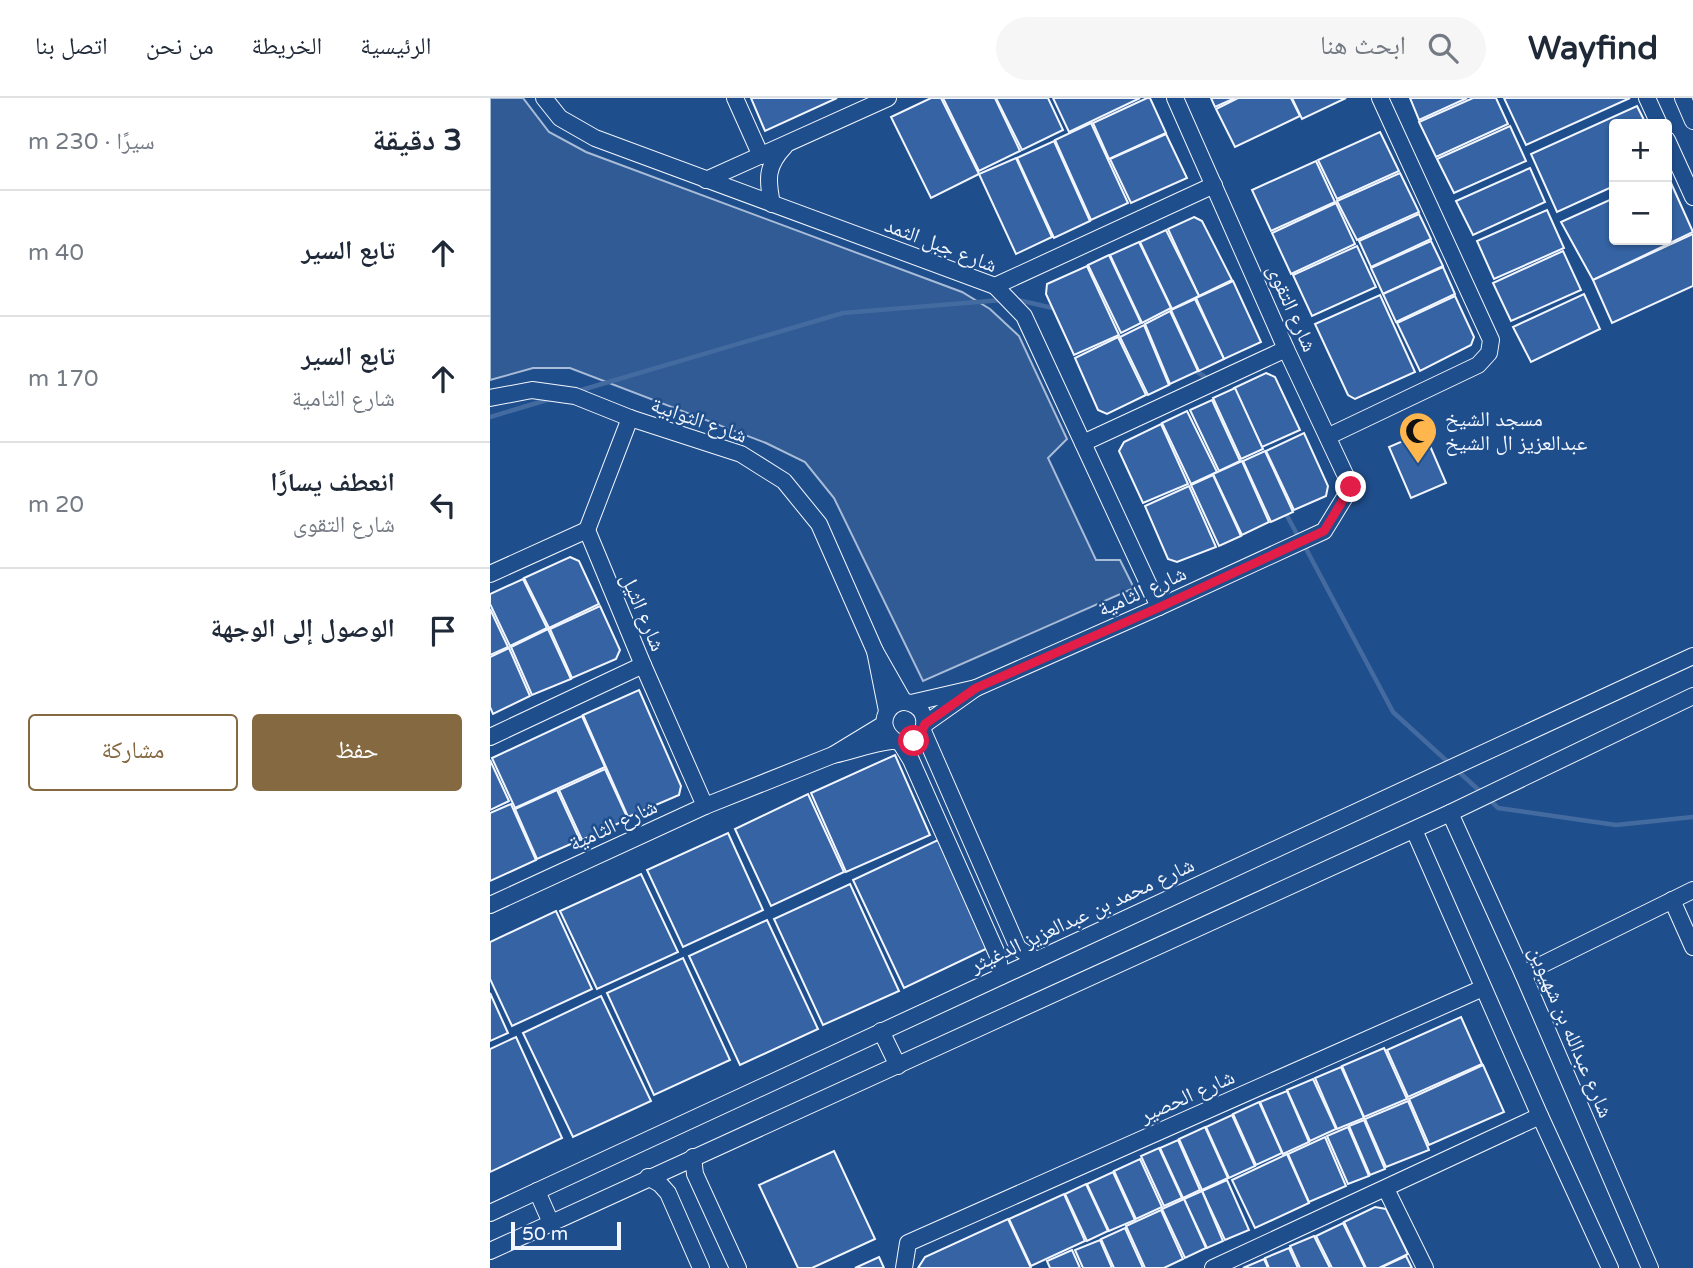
<!DOCTYPE html>
<html lang="ar">
<head>
<meta charset="utf-8">
<style>
  :root { --surface:#fff; --page:#f6f6f7; --text:#1f2937; --muted:#747a83; --line:#e0e1e3; --accent:#846941 }
  body { margin:0; font-family:"Varela Round","Noto Naskh Arabic",sans-serif; background:var(--page); color:var(--text); direction:rtl }
  .controls { position:absolute; right:21px; top:21px; display:grid; overflow:hidden; border-radius:7px; box-shadow:0 2px 5px #0004 }
  .controls button { width:63px; height:63px; display:grid; place-items:center; padding:0; border:0; border-bottom:2px solid var(--line); background:var(--surface); color:var(--text); font:35px sans-serif }
  .scale { position:absolute; left:21px; bottom:18px; width:110px; box-sizing:border-box; padding-left:7px; border:4px solid #f2f6ff; border-top:0; font-size:19px; line-height:24px; white-space:nowrap; color:#f2f6ff; -webkit-text-stroke:5px #1f4e8c; paint-order:stroke }
  .stop { position:absolute; width:21px; height:21px; margin:-16px; border:5px solid #e11d48; border-radius:50%; background:#fff }
  .stop.end { background:#e11d48; border-color:#fff; box-shadow:0 2px 7px #0008 }
  .list { margin:0; padding:0; list-style:none }
  h2 { display:flex; justify-content:space-between; align-items:center; height:91px; margin:0; padding:0 28px; font-size:30px }
  h2 small { font-size:23px; font-weight:400; color:var(--muted) }
  .list li { display:grid; grid-template-columns:46px 1fr auto; gap:21px; align-items:center; box-sizing:border-box; height:126px; padding:0 28px; border-top:2px solid var(--line) }
  .list b { display:block; font-size:26px; white-space:nowrap }
  .list p { margin:0; font-size:23px; white-space:nowrap; color:var(--muted) }
  .list em { font-size:23px; font-style:normal; color:var(--muted) }
  .actions { display:flex; gap:14px; padding:21px 28px }
  .actions a { flex:1; padding:16px 0; border:2px solid var(--accent); border-radius:7px; text-align:center; font-size:24px; color:var(--accent) }
  .actions .main { background:var(--accent); color:#fff }
  .icon { flex:none; width:38px; height:38px; fill:none; stroke:currentColor; stroke-width:2; stroke-linecap:round; stroke-linejoin:round }
  .map { position:relative; flex:none; width:1203px; height:1170px; overflow:hidden; direction:ltr }
  header { display:flex; align-items:center; gap:42px; box-sizing:border-box; height:98px; padding:0 35px; background:var(--surface); border-bottom:2px solid var(--line) }
  header strong { font-size:33px }
  nav { display:flex; gap:38px; margin-inline-start:auto; font-size:24px }
  .search { width:490px; height:63px; background:var(--page); display:flex; align-items:center; gap:18px; box-sizing:border-box; padding:0 24px; border-radius:38px; color:var(--muted); font-size:26px }
  main { display:flex }
  aside { flex:1; background:var(--surface) }
  .map>svg:first-child { display:block }
  .built { fill:#305b95; stroke:#a8bbd7; stroke-width:2 }
  .lines { fill:none; stroke-linecap:round; stroke-linejoin:round }
  .stream { stroke:#446ba0; stroke-width:4.5 }
  .building { fill:#3563a3; stroke:#f2f6ff; stroke-width:2 }
  .minor-casing { stroke:#f2f6ff; stroke-width:18 }
  .minor { stroke:#1f4e8c; stroke-width:16 }
  .route { stroke:#e11d48; stroke-width:9 }
  .labels { text-anchor:middle; stroke-width:5; stroke-linejoin:round; paint-order:stroke }
  .street-label { font-size:21px; fill:#f2f6ff; stroke:#1f4e8c }
  .poi-label { font-size:21px; fill:#f2f6ff; stroke:#1f4e8c; text-anchor:start }
</style>
</head>
<body>
<header>
<strong>Wayfind</strong>
<div class="search"><svg class="icon" aria-label="search" viewBox="0 0 24 24"><circle cx="10" cy="10" r="6"/><path d="M15 15l6 6"/></svg>ابحث هنا</div>
<nav><a>الرئيسية</a><a>الخريطة</a><a>من نحن</a><a>اتصل بنا</a></nav>
</header>
<main>
<div class="map">
<svg width="1203" height="1170" viewBox="0 0 1203 1170">
  <rect width="100%" height="100%" fill="#1f4e8c"/>
  <path class="built" d="M0,0H33L59,34L96,54L472,194L500,211L529,238L577,341L558,360L606,462H630L644,490L433,583L344,400L315,364L276,345L80,270H43L0,282Z"/>
  <g class="lines">
    <g class="stream">
      <path d="M524,201L567,211"/>
      <path d="M704,272L720,282"/>
      <path d="M88,293L353,215L512,202"/>
      <path d="M0,319L60,301"/>
      <path d="M795,414L809,440"/>
      <path d="M814,447L903,614L992,695"/>
      <path d="M999,701L1008,710L1126,727L1203,719"/>
    </g>
  </g>
  <g class="building">
    <path d="M261,0H347L275,33Z"/>
    <path d="M441,0H451L489,76L441,100L401,19Z"/>
    <path d="M453,0H505L530,53L489,73Z"/>
    <path d="M506,0H558L573,32L532,52Z"/>
    <path d="M563,0H650L579,34Z"/>
    <path d="M657,0H660L676,35L619,61L603,25Z"/>
    <path d="M721,0H745L725,9Z"/>
    <path d="M748,0H801L810,18L745,49L726,11Z"/>
    <path d="M802,0H856L812,21Z"/>
    <path d="M920,0H977L929,22Z"/>
    <path d="M983,0H1006L1018,26L946,59L929,24Z"/>
    <path d="M1014,0H1140L1036,47Z"/>
    <path d="M1147,8L1156,26H1124V88L1067,114L1041,56Z"/>
    <path d="M601,25L638,105L601,122L565,42Z"/>
    <path d="M1020,28L1036,63L964,95L947,61Z"/>
    <path d="M890,34L909,73L847,101L828,62Z"/>
    <path d="M676,36L697,80L641,105L620,61Z"/>
    <path d="M564,43L600,123L564,140L527,60Z"/>
    <path d="M526,60L562,139L526,156L489,76Z"/>
    <path d="M826,63L845,104L781,133L762,92Z"/>
    <path d="M1040,70L1055,104L983,137L966,103Z"/>
    <path d="M910,75L929,114L867,142L847,103Z"/>
    <path d="M1177,76L1203,134L1103,182L1071,124L1124,100V142H1177Z"/>
    <path d="M846,105L865,146L801,176L782,135Z"/>
    <path d="M1057,112L1074,150L1004,181L987,143Z"/>
    <path d="M929,116L941,141L881,169L869,143Z"/>
    <path d="M704,119L712,123L742,182L709,198L678,131Z"/>
    <path d="M676,132L709,198L682,211L650,144Z"/>
    <path d="M1203,136V188L1122,225L1103,182Z"/>
    <path d="M941,143L953,168L893,196L881,170Z"/>
    <path d="M649,144L681,210L652,225L620,157Z"/>
    <path d="M867,148L886,189L822,218L803,177Z"/>
    <path d="M1073,153L1091,192L1021,223L1003,185Z"/>
    <path d="M619,157L651,225L631,235L598,167Z"/>
    <path d="M597,168L629,237L584,257L556,196L557,186Z"/>
    <path d="M953,169L965,196L906,224L893,196Z"/>
    <path d="M743,183L771,244L734,261L706,200Z"/>
    <path d="M1094,196L1110,231L1041,264L1023,229Z"/>
    <path d="M890,197L925,274L865,301L858,297L825,226Z"/>
    <path d="M965,198L984,239L981,247L930,273L907,225Z"/>
    <path d="M705,201L734,261L709,273L681,212Z"/>
    <path d="M680,213L708,273L680,286L655,226Z"/>
    <path d="M654,227L679,287L658,297L630,239Z"/>
    <path d="M628,239L656,297L617,316L608,312L585,260Z"/>
    <path d="M776,275L785,279L810,332L772,349L744,290Z"/>
    <path d="M745,290L773,351L751,361L723,300Z"/>
    <path d="M722,302L750,363L729,373L700,312Z"/>
    <path d="M697,313L727,374L701,386L672,325Z"/>
    <path d="M671,326L698,386L653,405L629,353L634,344Z"/>
    <path d="M934,334L956,385L921,400L899,349Z"/>
    <path d="M814,335L838,388L836,398L804,412L776,353Z"/>
    <path d="M775,353L803,414L781,424L753,363Z"/>
    <path d="M752,363L779,424L752,437L723,376Z"/>
    <path d="M723,377L751,438L729,448L701,387Z"/>
    <path d="M699,388L726,449L687,464L678,461L655,408Z"/>
    <path d="M80,459L89,463L109,506L59,530L34,480Z"/>
    <path d="M33,481L57,530L20,548L0,506V496Z"/>
    <path d="M110,508L130,552L126,561L82,580L60,531Z"/>
    <path d="M0,511L18,549L0,557Z"/>
    <path d="M58,531L81,581L42,597L21,549Z"/>
    <path d="M19,550L40,598L3,616L0,609V559Z"/>
    <path d="M149,592L191,688L189,697L138,719L93,617Z"/>
    <path d="M92,618L115,669L25,710L2,660Z"/>
    <path d="M405,657L440,737L356,774L321,695Z"/>
    <path d="M0,662L19,703L0,712Z"/>
    <path d="M115,671L138,721L92,742L69,692Z"/>
    <path d="M67,692L90,742L47,761L25,711Z"/>
    <path d="M318,696L354,774L281,808L245,731Z"/>
    <path d="M21,706L46,762L0,783V715Z"/>
    <path d="M238,735L273,812L193,849L157,772Z"/>
    <path d="M448,742L500,849L414,890L363,782Z"/>
    <path d="M151,776L188,854L107,891L70,813Z"/>
    <path d="M360,786L409,893L333,927L284,821Z"/>
    <path d="M66,813L102,891L22,928L0,881V844Z"/>
    <path d="M277,822L328,931L250,967L199,858Z"/>
    <path d="M193,860L240,962L164,997L117,895Z"/>
    <path d="M0,895L18,935L0,943Z"/>
    <path d="M111,898L161,1003L83,1039L33,935Z"/>
    <path d="M971,919L992,966L918,999L897,952Z"/>
    <path d="M26,939L72,1040L0,1074V951Z"/>
    <path d="M894,950L917,1001L874,1019L852,968Z"/>
    <path d="M993,967L1014,1014L939,1047L919,1001Z"/>
    <path d="M851,969L874,1020L847,1031L825,980Z"/>
    <path d="M823,981L846,1031L820,1043L797,992Z"/>
    <path d="M797,993L819,1044L793,1056L770,1004Z"/>
    <path d="M918,1003L939,1052L896,1069L875,1021Z"/>
    <path d="M769,1004L792,1055L766,1067L743,1016Z"/>
    <path d="M742,1017L765,1068L739,1080L716,1029Z"/>
    <path d="M874,1022L895,1071L880,1077L859,1028Z"/>
    <path d="M715,1029L738,1080L712,1092L689,1041Z"/>
    <path d="M858,1029L879,1078L858,1086L837,1038Z"/>
    <path d="M835,1039L856,1088L819,1104L798,1056Z"/>
    <path d="M688,1042L710,1092L693,1100L670,1050Z"/>
    <path d="M669,1050L692,1100L674,1108L651,1058Z"/>
    <path d="M344,1053L385,1141L322,1170H308L269,1087Z"/>
    <path d="M797,1056L819,1105L765,1130L742,1082Z"/>
    <path d="M650,1061L672,1109L646,1121L624,1073Z"/>
    <path d="M623,1074L645,1122L619,1133L597,1086Z"/>
    <path d="M737,1082L759,1132L735,1142L712,1093Z"/>
    <path d="M596,1086L618,1133L597,1143L575,1096Z"/>
    <path d="M712,1093L733,1143L717,1150L694,1101Z"/>
    <path d="M574,1096L595,1143L541,1168L519,1121Z"/>
    <path d="M694,1101L716,1150L695,1160L672,1111Z"/>
    <path d="M885,1109L896,1111L918,1156L889,1170H876L854,1124Z"/>
    <path d="M671,1112L693,1161L674,1170H655L636,1128Z"/>
    <path d="M518,1121L541,1170H428L435,1159Z"/>
    <path d="M853,1125L875,1170H842L826,1138Z"/>
    <path d="M635,1130L653,1170H624L611,1141Z"/>
    <path d="M824,1138L840,1170H810L800,1148Z"/>
    <path d="M610,1142L622,1170H593L585,1152Z"/>
    <path d="M799,1150L808,1170H779L775,1160Z"/>
    <path d="M582,1152L590,1170H560L557,1163Z"/>
    <path d="M916,1158L922,1170H890Z"/>
    <path d="M389,1159L394,1170H365Z"/>
    <path d="M774,1161L778,1170H753Z"/>
  </g>
  <g class="lines">
    <defs>
      <g id="minor">
        <path d="M54,0L70,20L105,40L505,188L534,218L669,509"/>
        <path d="M245,0L271,58"/>
        <path d="M1157,0L1169,26"/>
        <path d="M1193,0L1203,23"/>
        <path d="M1177,42L1203,99"/>
        <path d="M216,82L398,0"/>
        <path d="M282,106C277,81 276,68 295,48"/>
        <path d="M505,188L724,87"/>
        <path d="M0,300L42,292L85,298L140,320L251,356L294,383L329,426L385,553"/>
        <path d="M839,338L988,267L999,255L1001,242L890,0"/>
        <path d="M593,345L796,251"/>
        <path d="M97,432L140,320"/>
        <path d="M0,476L97,432L153,567L215,708"/>
        <path d="M486,590L669,509L834,433L861,389L796,251L685,0"/>
        <path d="M421,605L486,590L435,626"/>
        <path d="M397,613L385,553L414,604"/>
        <path d="M394,626L343,657C362,653 382,645 401,643C409,642 414,647 422,643C436,637 439,617 426,608C404,593 381,624 404,642"/>
        <path d="M433,633L528,850L546,862"/>
        <path d="M0,639L153,567"/>
        <path d="M410,644L421,662L508,858L511,878"/>
        <path d="M960,715L1033,876L1160,1170"/>
        <path d="M924,732L1050,1018L1120,1170"/>
        <path d="M1182,802L1203,849"/>
        <path d="M0,807L215,708L343,657"/>
        <path d="M1033,876L1203,792"/>
        <path d="M391,933L408,968"/>
        <path d="M203,1059L205,1076L248,1170"/>
        <path d="M158,1079L170,1086L178,1095L211,1170"/>
        <path d="M896,1091L935,1170"/>
        <path d="M47,1093L61,1125"/>
        <path d="M0,1115L1203,558"/>
        <path d="M0,1153L960,715L1203,598"/>
        <path d="M414,1170L418,1145L993,890"/>
        <path d="M723,1170L1050,1018"/>
      </g>
    </defs>
    <use href="#minor" class="minor-casing"/>
    <use href="#minor" class="minor"/>
  </g>
  <g class="lines">
    <path class="route" d="M424,643L429,639L435,626L486,590L670,509L834,433L861,389"/>
  </g>
  <defs>
    <symbol id="mosque-pin" viewBox="-11 -11 22 30"><path d="M0 17L-7.5 6A9.5 9.5 0 1 1 7.5 6Z" fill="#ffb74d" stroke="#1f4e8c"/><path d="M3.5-4.9A6 6 0 1 0 3.5 4.9A5 5 0 1 1 3.5-4.9Z" fill="#111"/></symbol>
  </defs>
  <g fill-rule="evenodd">
    <use href="#mosque-pin" x="906" y="311" width="44" height="60"/>
  </g>
  <g class="labels">
    <g class="street-label">
      <text transform="translate(451 147) rotate(21)" y="7">شارع جبل الثمد</text>
      <text transform="translate(802 210) rotate(66)" y="7">شارع التقوى</text>
      <text transform="translate(209 322) rotate(19)" y="7">شارع الثوابية</text>
      <text transform="translate(652 493) rotate(-24)" y="7">شارع الثامية</text>
      <text transform="translate(153 514) rotate(67)" y="7">شارع الثيل</text>
      <text transform="translate(123 727) rotate(-25)" y="7">شارع الثامية</text>
      <text transform="translate(592 817) rotate(-25)" y="7">شارع محمد بن عبدالعزيز الدغيثر</text>
      <text transform="translate(1081 934) rotate(67)" y="7">شارع عبدالله بن شهيوين</text>
      <text transform="translate(697 998) rotate(-24)" y="7">شارع الحصير</text>
    </g>
    <g class="poi-label">
      <text x="955" y="328">مسجد الشيخ<tspan x="955" dy="24">عبدالعزيز ال الشيخ</tspan></text>
    </g>
  </g>
</svg>
<div class="controls">
<button>+</button>
<button>−</button>
</div>
<div class="scale">50 m</div>
<div class="stop" style="left:424px;top:643px"></div>
<div class="stop end" style="left:861px;top:389px"></div>
</div>
<aside>
<h2>3 دقيقة<small>سيرًا · 230 m</small></h2>
<ul class="list">
<li><svg class="icon" aria-label="ahead" viewBox="0 0 24 24"><path d="M12 20V5M6 11l6-6 6 6"/></svg><div><b>تابع السير</b></div><em>40 m</em></li>
<li><svg class="icon" aria-label="ahead" viewBox="0 0 24 24"><path d="M12 20V5M6 11l6-6 6 6"/></svg><div><b>تابع السير</b><p>شارع الثامية</p></div><em>170 m</em></li>
<li><svg class="icon" aria-label="left" viewBox="0 0 24 24"><path d="M17 20v-9H6M10 6l-5 5 5 5"/></svg><div><b>انعطف يسارًا</b><p>شارع التقوى</p></div><em>20 m</em></li>
<li><svg class="icon" aria-label="arrive" viewBox="0 0 24 24"><path d="M6 21V4h12l-3 4 3 4H6"/></svg><div><b>الوصول إلى الوجهة</b></div></li>
</ul>
<div class="actions"><a class="main">حفظ</a><a>مشاركة</a></div>
</aside>
</main>
</body>
</html>
